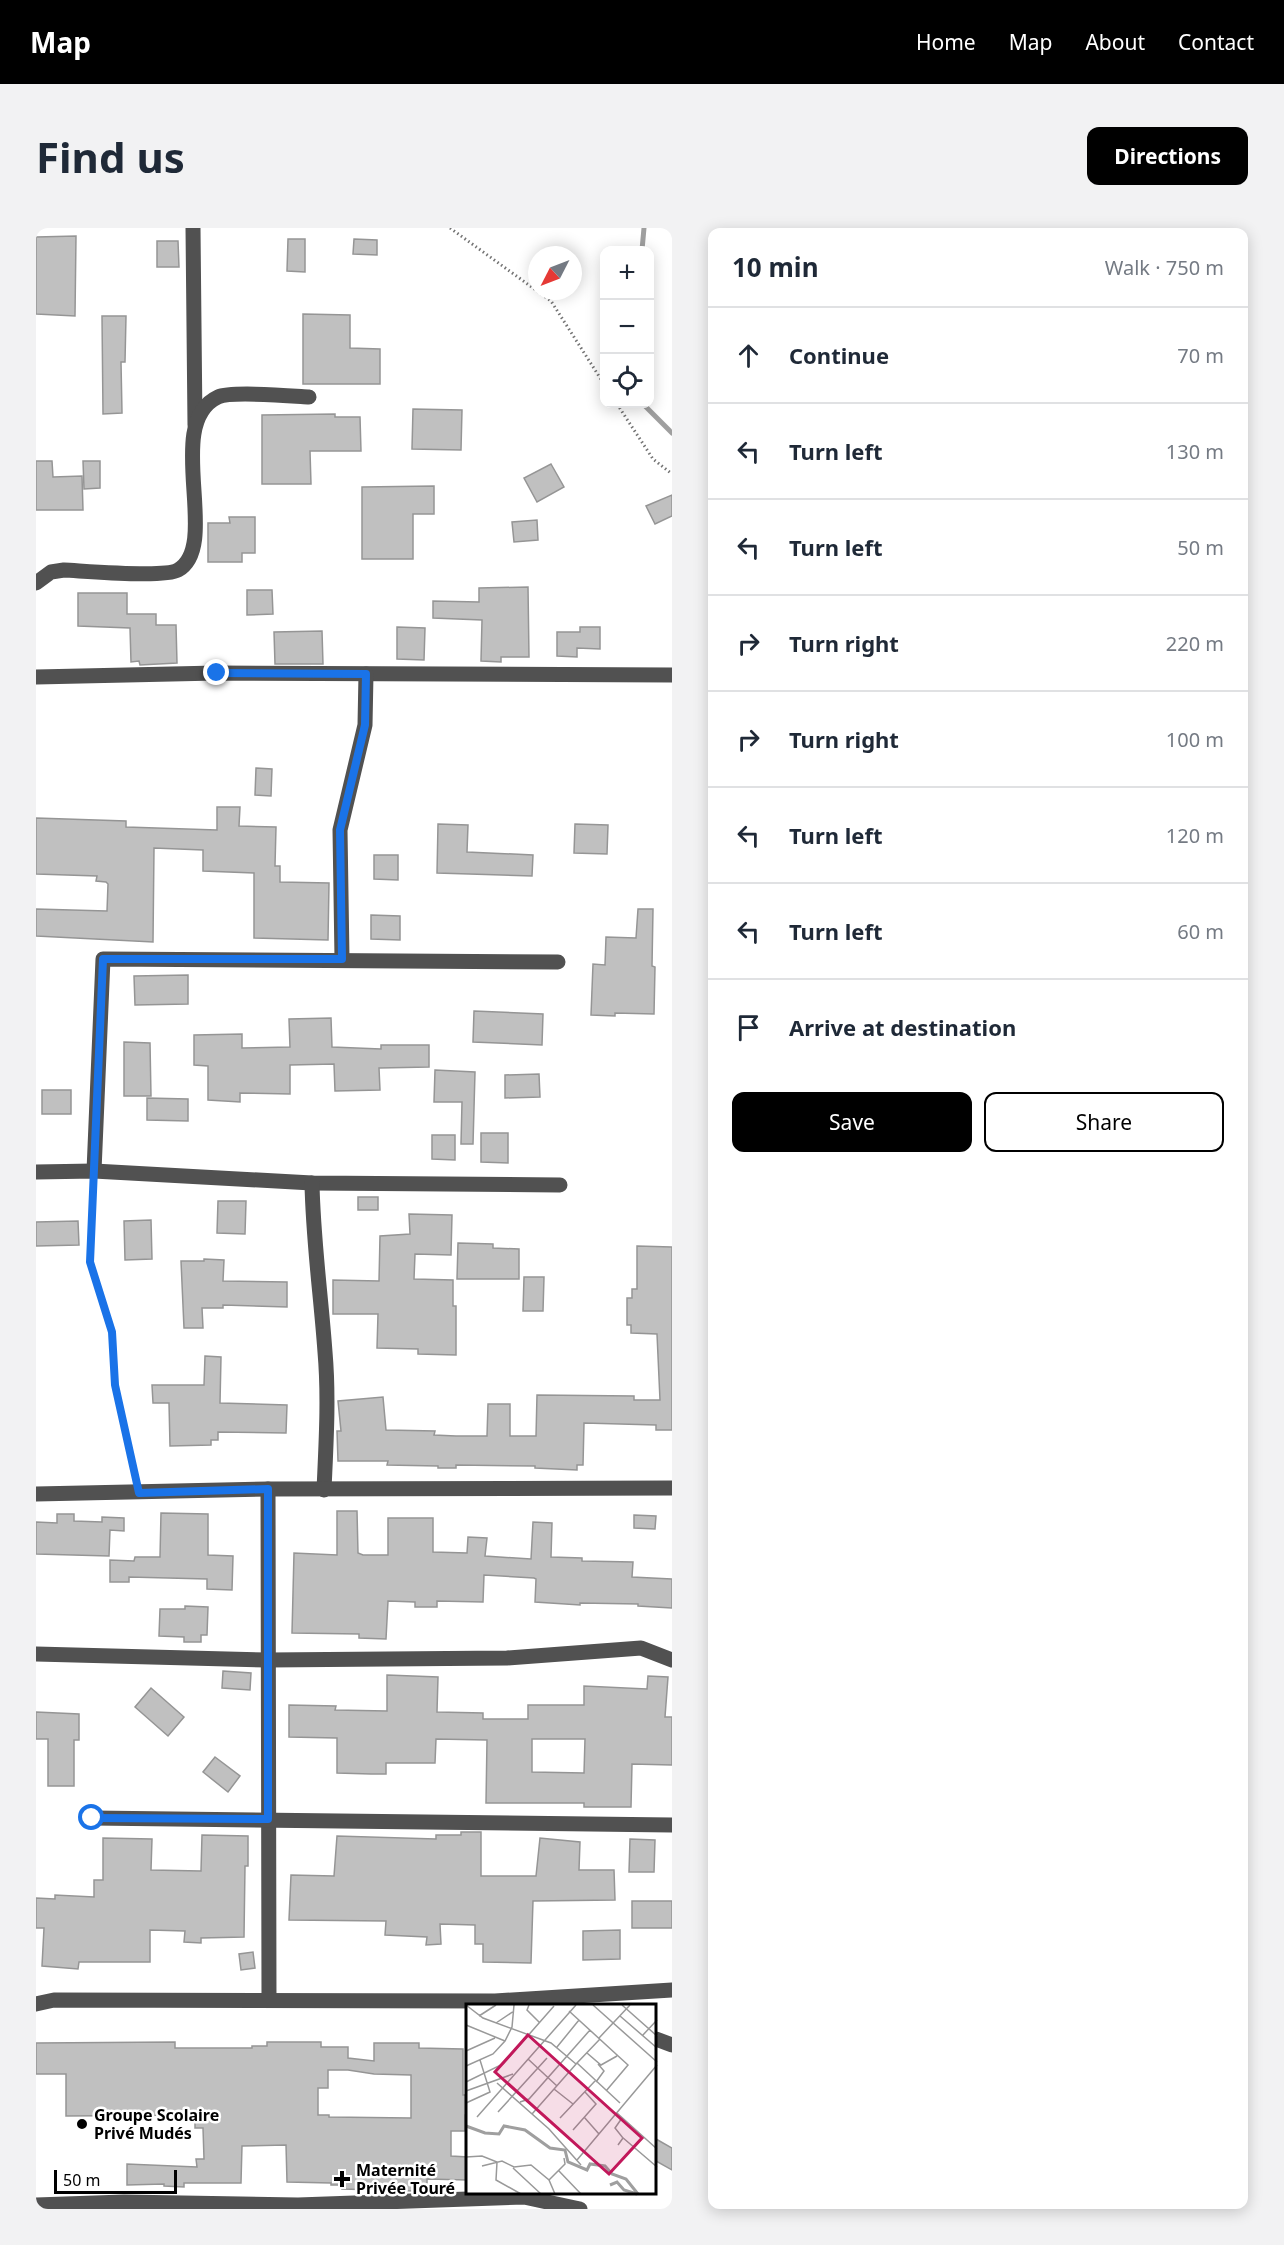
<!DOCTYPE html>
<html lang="en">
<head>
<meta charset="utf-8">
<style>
  :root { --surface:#fff; --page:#f2f2f3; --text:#1f2937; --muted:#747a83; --line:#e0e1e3; --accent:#000 }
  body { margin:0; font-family:"Noto Sans",sans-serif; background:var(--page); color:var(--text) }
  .controls { position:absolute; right:18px; top:18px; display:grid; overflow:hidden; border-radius:12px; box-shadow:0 3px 15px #0003 }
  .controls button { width:54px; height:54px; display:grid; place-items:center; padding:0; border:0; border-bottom:2px solid var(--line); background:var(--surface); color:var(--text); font:30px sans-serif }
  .compass { position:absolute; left:492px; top:18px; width:54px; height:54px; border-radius:50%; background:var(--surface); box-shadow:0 3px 15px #0003; rotate:228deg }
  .scale { position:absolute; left:18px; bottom:15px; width:123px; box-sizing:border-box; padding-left:6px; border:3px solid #000; border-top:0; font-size:16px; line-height:21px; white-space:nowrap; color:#000; -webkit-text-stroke:4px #fff; paint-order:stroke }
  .stop { position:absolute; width:18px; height:18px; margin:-14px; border:4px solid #1a73e8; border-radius:50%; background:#fff }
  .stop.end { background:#1a73e8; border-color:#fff; box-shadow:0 2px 6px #0008 }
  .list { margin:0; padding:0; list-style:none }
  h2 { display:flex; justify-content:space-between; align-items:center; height:78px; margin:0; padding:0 24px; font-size:26px }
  h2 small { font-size:20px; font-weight:400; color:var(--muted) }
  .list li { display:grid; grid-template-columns:39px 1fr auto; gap:18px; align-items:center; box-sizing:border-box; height:96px; padding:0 24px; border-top:2px solid var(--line) }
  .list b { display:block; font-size:22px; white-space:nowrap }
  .list em { font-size:20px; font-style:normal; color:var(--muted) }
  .actions { display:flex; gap:12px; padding:18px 24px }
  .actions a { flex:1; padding:14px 0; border:2px solid var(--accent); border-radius:12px; text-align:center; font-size:21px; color:var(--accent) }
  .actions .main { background:var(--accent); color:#fff }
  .icon { flex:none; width:33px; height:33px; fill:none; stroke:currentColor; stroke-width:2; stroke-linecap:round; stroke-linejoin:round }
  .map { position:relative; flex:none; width:636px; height:1981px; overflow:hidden; border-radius:12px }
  header { display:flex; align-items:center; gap:36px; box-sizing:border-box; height:84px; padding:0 30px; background:var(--accent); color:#fff }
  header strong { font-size:28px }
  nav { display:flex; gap:33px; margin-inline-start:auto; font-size:21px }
  .intro { display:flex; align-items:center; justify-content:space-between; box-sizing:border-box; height:144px; padding:0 36px }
  h1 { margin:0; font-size:42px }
  .button { padding:15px 27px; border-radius:12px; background:var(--accent); color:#fff; font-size:21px; font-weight:700 }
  main { display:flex; gap:36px; padding:0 36px }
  aside { flex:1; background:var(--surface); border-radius:12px; box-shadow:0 3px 15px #0003 }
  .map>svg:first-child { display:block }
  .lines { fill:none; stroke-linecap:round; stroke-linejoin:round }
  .stream { stroke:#9f9f9f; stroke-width:5 }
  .building { fill:#c0c0c0; stroke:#959595; stroke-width:1.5; fill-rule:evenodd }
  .path { stroke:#737373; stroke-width:3; stroke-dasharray:1.5 3; stroke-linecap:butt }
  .minor { stroke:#515151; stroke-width:15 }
  .route { stroke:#1a73e8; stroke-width:8 }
  .poi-dot { fill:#000; stroke:#fff; stroke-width:2 }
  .labels { text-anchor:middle; stroke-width:5; stroke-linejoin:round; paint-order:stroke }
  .poi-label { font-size:16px; font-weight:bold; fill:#000; stroke:#fff; text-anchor:start }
  .inset-river { fill:none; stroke:#9f9f9f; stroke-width:3 }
  .inset-road { fill:none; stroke:#999; stroke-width:1.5 }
  .view { fill:#c2185b; fill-opacity:0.15; stroke:#c2185b; stroke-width:3 }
  .inset-edge { fill:none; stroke:#000; stroke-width:3 }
</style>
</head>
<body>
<header>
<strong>Map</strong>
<nav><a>Home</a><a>Map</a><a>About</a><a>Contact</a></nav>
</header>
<div class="intro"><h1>Find us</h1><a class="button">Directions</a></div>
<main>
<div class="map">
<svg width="636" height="1981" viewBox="0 0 636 1981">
  <rect width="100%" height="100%" fill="#fff"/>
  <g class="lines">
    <g class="stream">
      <path d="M606,22L608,0"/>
      <path d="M607,176L636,205"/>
    </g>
  </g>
  <g class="building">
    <path d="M40,8L39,88L0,86V9Z"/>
    <path d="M252,11H269V44L251,43Z"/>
    <path d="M318,11L341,12V27L317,26Z"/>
    <path d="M121,13H142L143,39H121Z"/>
    <path d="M267,86L314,87V120L344,121V156H267Z"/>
    <path d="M66,88H90L89,134H85L86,185L67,186Z"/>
    <path d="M377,181L426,182L425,222L376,221Z"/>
    <path d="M299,186V189H324L325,223H274L275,256H226V187Z"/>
    <path d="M0,233H16L17,249L46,248L47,282H0Z"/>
    <path d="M47,233H64V260L48,261Z"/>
    <path d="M515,236L528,259L501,274L488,250Z"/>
    <path d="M398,258V286H377V331H326V259Z"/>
    <path d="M636,267V288L619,296L610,278Z"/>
    <path d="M193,289H219V325H206V334H172V295H194Z"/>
    <path d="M501,292L502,312L478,314L476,294Z"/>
    <path d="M492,359L493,429H465V434L445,433L446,392L397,390V373L443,374V360Z"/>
    <path d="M211,362H236L237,386L211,387Z"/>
    <path d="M42,365H91V386H120V397H140L141,435L104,437L103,433L95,434L94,400L42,398Z"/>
    <path d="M361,399L389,400L388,432L361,431Z"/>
    <path d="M544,399H564V421L541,420V429L521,428V404H544Z"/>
    <path d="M286,403L287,436H239L238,404Z"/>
    <path d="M220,540L236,541L235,568L219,567Z"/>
    <path d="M181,579H204L203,598L240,599L239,638H244V654L293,655L292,712L218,710V645L167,643V622L118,620L117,714L0,708V681L71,683L72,656L70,654L60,653L61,648L0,646V590L90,593V599L181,602Z"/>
    <path d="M402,596L432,597L431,624L497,627L496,648L401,645Z"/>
    <path d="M539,596L572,597L571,626L538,625Z"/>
    <path d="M338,627H362V652L338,651Z"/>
    <path d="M602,681H617L616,738L619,739L618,786L579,785V788L555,787L557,736L569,737L570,709L600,710Z"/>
    <path d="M335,687L364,688V712L335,711Z"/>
    <path d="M152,747V776L99,777L98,748Z"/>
    <path d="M438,783L507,786L506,817L437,814Z"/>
    <path d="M295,790L296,819L345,821V817H393V839L343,840L344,862L299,863L298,836L254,837V866L204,865V874L172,872V838L158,837V807L206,806V820L254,819L253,791Z"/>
    <path d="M88,814L114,815L115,868H88Z"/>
    <path d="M399,842L439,844L437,916H425L426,874H398Z"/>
    <path d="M503,846L504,869L469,870V847Z"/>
    <rect x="6" y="862" width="29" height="24"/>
    <path d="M111,870L152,871V893L111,892Z"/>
    <path d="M445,905H472V935L445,934Z"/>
    <path d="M396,907H419V932L396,931Z"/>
    <rect x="322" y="969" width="20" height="13"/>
    <path d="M182,973H210L209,1006L181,1005Z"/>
    <path d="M373,986L416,987L415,1027L379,1026L378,1051L417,1052V1078H420V1127L382,1126V1121L341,1120L342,1086H297V1052L343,1053L344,1008L374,1006Z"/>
    <path d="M115,992L116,1031L89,1032L88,993Z"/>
    <path d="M42,993L43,1017L0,1018V994Z"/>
    <path d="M422,1015L457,1016V1020L483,1021V1051H421Z"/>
    <path d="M601,1018L636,1019V1202H620V1197L548,1195L547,1237H541V1242L499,1240V1238L420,1237V1240H402V1238L351,1237L352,1233H302L301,1203H305L302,1173L347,1169L350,1202L399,1203L398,1207L420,1208H451L452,1176H474V1208H500L501,1167L598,1168V1172H624L621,1106L595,1105V1097H591V1070H596V1061H601Z"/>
    <path d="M168,1031L188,1032L187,1053L251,1054V1079L187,1077V1080H166L167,1100H148L145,1033H168Z"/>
    <path d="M488,1049H508L507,1083H487Z"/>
    <path d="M169,1128L185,1129L184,1175L251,1177L250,1205L182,1204V1212H175V1217L134,1218L133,1175H117L116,1157H168Z"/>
    <path d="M301,1283H321L322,1325L327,1327H352V1290H397V1324L431,1325L432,1309L451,1310L449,1328L495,1331L497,1294L516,1295L515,1329L546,1330V1333L597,1334L596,1349L636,1351V1380L602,1378V1376L544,1375V1377L499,1374L500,1351L498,1350L448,1347L447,1374L401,1373V1379H379V1374L352,1373L350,1411L323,1410V1406L256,1405L258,1325L301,1327Z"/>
    <path d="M125,1285L172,1286V1327L197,1328L196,1362L171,1361V1351L93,1349V1354H74V1332L98,1333L99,1329H124Z"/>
    <path d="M21,1286H38V1293L66,1294V1289L88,1290V1303L74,1302L73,1328L0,1326V1294L21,1295Z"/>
    <path d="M598,1287L620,1288L619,1301L598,1300Z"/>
    <path d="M149,1378L172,1379L171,1407H165V1414H148V1409L123,1408L124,1381H149Z"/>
    <path d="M187,1443L215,1445L214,1462L186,1460Z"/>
    <path d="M351,1447L402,1449L401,1484L447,1485V1491H492V1477H548V1458L611,1461L612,1448L632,1449L629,1489H636V1537L596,1536L595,1579H548V1575H450L451,1512L400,1511L399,1535H350V1546H335L301,1545V1510L253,1509V1477L300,1478L299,1482L351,1483ZM496,1511H549L548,1545L496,1544Z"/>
    <path d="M115,1460L148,1489L132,1508L99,1479Z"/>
    <path d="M0,1484L43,1486V1512H38V1558H12V1511H0Z"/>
    <path d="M179,1529L204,1548L192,1564L167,1544Z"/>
    <path d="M425,1604H445V1648H500L504,1610L544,1614L543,1642H578L579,1672L497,1673L495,1735L447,1734V1716H439V1697L404,1696L405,1716L390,1717L391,1709L349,1707L350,1693L253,1692L255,1647L298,1648L301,1608L400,1611V1607H425Z"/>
    <path d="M166,1607L212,1608V1638H209L208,1709L165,1710V1715L148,1714L149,1703L114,1702V1734H43L42,1741L6,1738L8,1700H0V1670L19,1671V1667L58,1669V1652H67V1610L116,1611L115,1642L165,1643Z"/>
    <path d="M594,1611L619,1612L618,1644H593Z"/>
    <rect x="596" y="1673" width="40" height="27"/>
    <path d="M584,1702V1731L547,1732V1703Z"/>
    <path d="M217,1724L219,1740L205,1742L203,1726Z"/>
    <path d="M139,1814V1820H216V1818H231V1814H285V1819H312V1830L338,1833V1815H383V1820L427,1821V1867H432V1887H429V1903H415V1928L432,1929V1952L391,1951V1958L381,1957L380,1963L306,1961V1957H295V1955L251,1954L250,1917L206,1918L205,1955H148V1959L128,1958V1956L91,1957V1936L161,1939L160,1931H168L167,1900H159V1887L30,1888V1846H0V1815ZM292,1842H312L338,1846L375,1847V1890L293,1889V1887H282V1860H292Z"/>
    <path d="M620,1911L636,1920V1942L620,1933Z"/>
  </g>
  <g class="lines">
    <g class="path">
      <path d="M414,0L515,73L568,156"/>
      <path d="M581,176L617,231L636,246"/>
      <path d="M58,958L54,1034L76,1104L79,1157L99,1249"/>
    </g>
    <g class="minor">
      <path d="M157,0L159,197"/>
      <path d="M0,355L15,344L28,342C49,343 128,350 142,342C186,317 126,195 182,169C195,163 256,168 273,169"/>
      <path d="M0,449L181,445L636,447"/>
      <path d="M306,731L304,602L329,497L330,446"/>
      <path d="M58,943L67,731L522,734"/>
      <path d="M0,944L58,943L276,955L524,957"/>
      <path d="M276,955C277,1012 285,1068 289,1124C293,1170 290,1216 288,1262"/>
      <path d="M232,1261L233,1772"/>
      <path d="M0,1266L232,1261L636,1260"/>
      <path d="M0,1426L232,1432L471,1430L605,1420L636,1432"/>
      <path d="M56,1590L636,1597"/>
      <path d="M0,1776L18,1772L459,1773L636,1762"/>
      <path d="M620,1811L636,1817"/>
      <path d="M0,1977L88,1974L262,1977L488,1969L544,1981"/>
    </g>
  </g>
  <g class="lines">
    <path class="route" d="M56,1590L232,1591V1261L103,1265L79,1157L76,1104L54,1034L67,731H306L304,602L329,497L330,446L181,445"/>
  </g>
  <g class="poi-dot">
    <circle cx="46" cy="1896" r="6"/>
    <path d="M303 1942h6v6h6v6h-6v6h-6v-6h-6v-6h6z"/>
  </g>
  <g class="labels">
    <g class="poi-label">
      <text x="58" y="1893">Groupe Scolaire<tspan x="58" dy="18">Privé Mudés</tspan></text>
      <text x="320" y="1948">Maternité<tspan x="320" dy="18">Privée Touré</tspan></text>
    </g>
  </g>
  <g transform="translate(430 1776)">
    <rect width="190" height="190" fill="#fff"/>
    <path class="inset-river" d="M0,122L19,129L33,130L38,122L59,126L84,144L99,146L102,158L121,166L124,160L139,162L146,170L160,175L172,190M144,181L151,178L158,186L171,190"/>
    <path class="inset-road" d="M0,1L17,14L85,39L110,60M63,1L61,6L73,18M127,1L191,58M156,1L191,32M103,7L162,61L140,87M13,12L30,1M154,12L191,44M30,19L48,7M0,21L39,37M176,32L191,16M133,34L164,1M134,35L111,59L154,99M91,43L113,16M0,47L29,34M121,49L135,61L151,52M62,55L91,82M0,62L27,50L39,37L46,23L48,1M0,78L37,60L88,2M130,78L138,67L132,60M31,79L83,125L115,161M88,85L107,100M0,87L47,70M54,98L63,95L124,26M0,99L24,88L14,56M32,108L81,54M151,109L191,145M66,110L111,59M11,113L110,1M118,113L133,130M94,114L129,77M107,126L130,100L119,88M156,133L191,163M152,141L157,134L149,124L156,114M0,153L16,152L31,158L30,176L55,190M111,156L191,61M16,162L36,157L48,163L65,161L83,176L89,190M47,164L75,190M93,167L115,190M83,176L99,160L98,154"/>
    <path class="view" d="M62,31L176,134L143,170L29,68Z"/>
    <rect width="190" height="190" class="inset-edge"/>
  </g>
</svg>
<div class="controls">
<button>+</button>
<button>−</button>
<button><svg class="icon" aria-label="locate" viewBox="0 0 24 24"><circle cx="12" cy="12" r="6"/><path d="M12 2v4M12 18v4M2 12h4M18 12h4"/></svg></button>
</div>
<svg class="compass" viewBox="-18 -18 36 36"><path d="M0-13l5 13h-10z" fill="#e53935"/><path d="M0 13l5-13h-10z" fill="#747a83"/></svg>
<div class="scale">50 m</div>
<div class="stop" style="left:56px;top:1590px"></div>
<div class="stop end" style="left:181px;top:445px"></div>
</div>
<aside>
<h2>10 min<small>Walk · 750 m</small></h2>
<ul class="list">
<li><svg class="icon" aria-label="ahead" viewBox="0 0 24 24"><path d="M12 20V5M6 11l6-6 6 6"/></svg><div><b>Continue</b></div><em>70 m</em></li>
<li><svg class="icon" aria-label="left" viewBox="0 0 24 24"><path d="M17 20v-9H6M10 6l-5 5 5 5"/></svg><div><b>Turn left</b></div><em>130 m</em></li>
<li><svg class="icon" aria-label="left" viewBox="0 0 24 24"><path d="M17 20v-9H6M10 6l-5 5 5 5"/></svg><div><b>Turn left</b></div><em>50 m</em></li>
<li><svg class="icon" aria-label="right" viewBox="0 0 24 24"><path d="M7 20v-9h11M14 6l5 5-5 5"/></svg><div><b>Turn right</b></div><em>220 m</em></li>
<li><svg class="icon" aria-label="right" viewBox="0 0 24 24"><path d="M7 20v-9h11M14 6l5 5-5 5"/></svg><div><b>Turn right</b></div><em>100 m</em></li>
<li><svg class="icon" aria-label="left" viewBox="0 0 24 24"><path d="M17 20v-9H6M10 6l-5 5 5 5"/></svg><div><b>Turn left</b></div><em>120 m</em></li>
<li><svg class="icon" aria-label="left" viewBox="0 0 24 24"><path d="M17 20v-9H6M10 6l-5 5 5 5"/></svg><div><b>Turn left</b></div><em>60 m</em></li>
<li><svg class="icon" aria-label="arrive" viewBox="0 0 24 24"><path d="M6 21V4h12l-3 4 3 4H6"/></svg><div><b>Arrive at destination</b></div></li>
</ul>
<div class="actions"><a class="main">Save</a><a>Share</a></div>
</aside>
</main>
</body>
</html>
